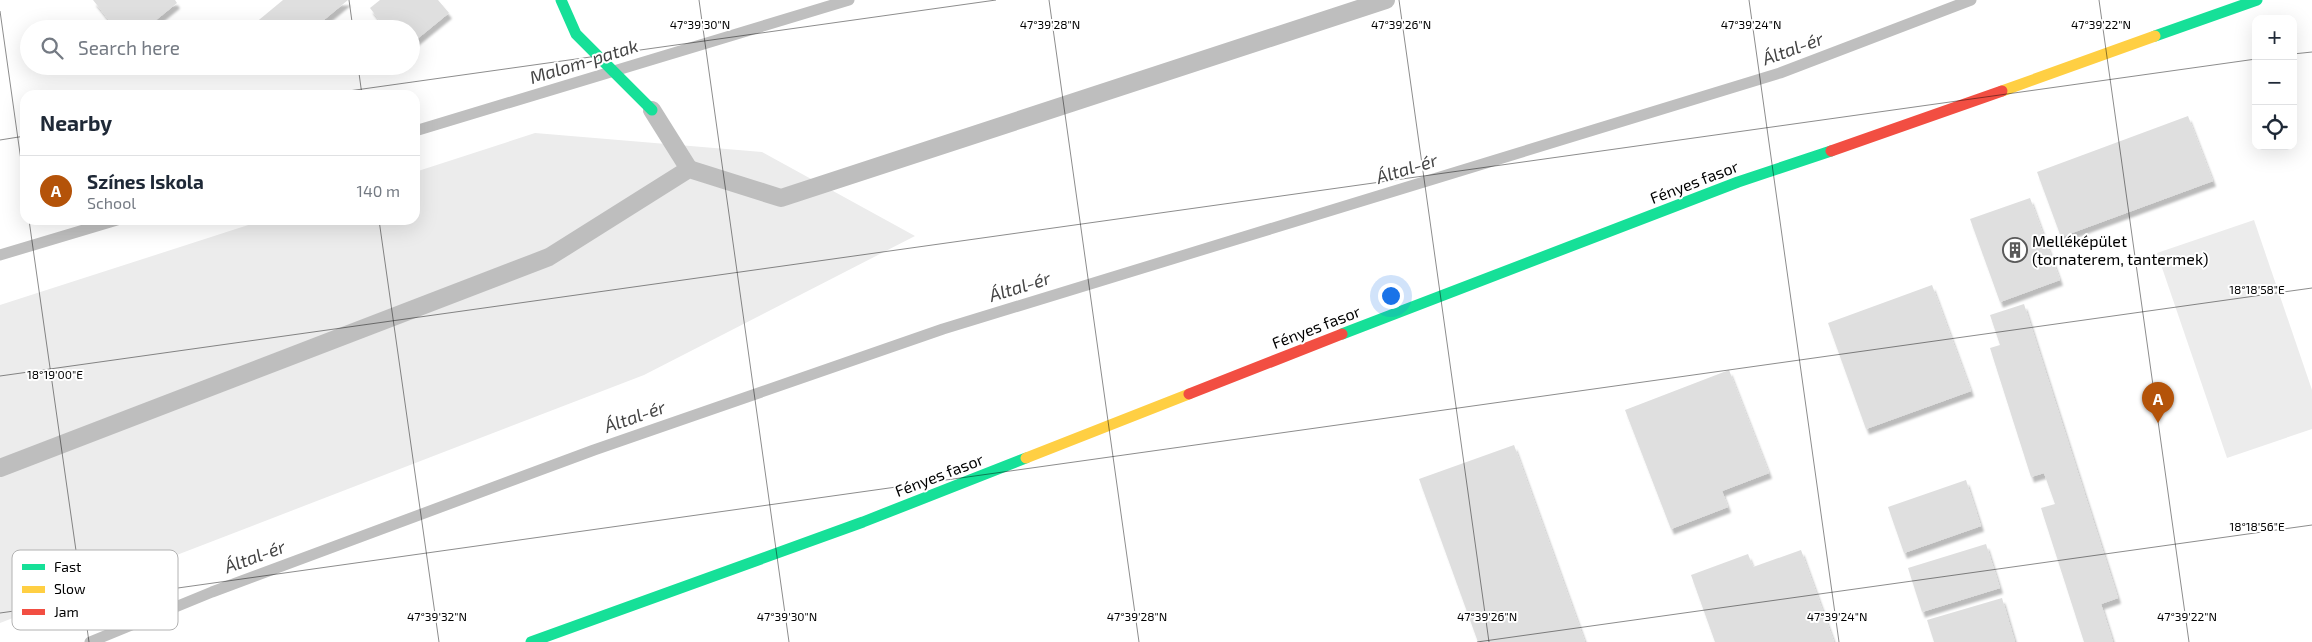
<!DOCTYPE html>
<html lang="en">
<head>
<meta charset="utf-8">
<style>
  :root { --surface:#fff; --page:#f2f2f3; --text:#1f2937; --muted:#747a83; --line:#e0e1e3; --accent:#b45309 }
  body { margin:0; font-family:"Exo 2",sans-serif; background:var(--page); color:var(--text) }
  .controls { position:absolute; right:15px; top:15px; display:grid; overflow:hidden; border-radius:10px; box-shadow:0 5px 20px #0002 }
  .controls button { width:45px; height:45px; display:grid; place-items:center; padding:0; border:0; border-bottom:1px solid var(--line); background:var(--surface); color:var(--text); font:25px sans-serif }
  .you { position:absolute; left:1390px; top:295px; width:18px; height:18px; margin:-12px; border:4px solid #fff; border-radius:50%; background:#1a73e8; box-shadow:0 0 0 8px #1a73e833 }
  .badge { display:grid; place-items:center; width:32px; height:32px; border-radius:50%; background:var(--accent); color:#fff; font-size:16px; font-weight:700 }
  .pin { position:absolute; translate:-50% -41px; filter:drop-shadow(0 1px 2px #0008) }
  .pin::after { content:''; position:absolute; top:26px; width:18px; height:15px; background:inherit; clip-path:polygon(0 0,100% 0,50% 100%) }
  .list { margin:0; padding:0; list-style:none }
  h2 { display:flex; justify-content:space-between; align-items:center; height:65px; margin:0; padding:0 20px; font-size:21px }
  h2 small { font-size:16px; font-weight:400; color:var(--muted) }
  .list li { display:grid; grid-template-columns:32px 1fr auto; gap:15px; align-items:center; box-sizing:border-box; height:70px; padding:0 20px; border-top:1px solid var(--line) }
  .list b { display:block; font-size:19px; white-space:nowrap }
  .list p { margin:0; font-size:16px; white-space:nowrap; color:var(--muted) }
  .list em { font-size:16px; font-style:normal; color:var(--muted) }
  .icon { flex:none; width:28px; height:28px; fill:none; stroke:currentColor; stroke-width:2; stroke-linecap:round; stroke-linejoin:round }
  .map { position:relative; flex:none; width:2312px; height:642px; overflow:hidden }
  .search { position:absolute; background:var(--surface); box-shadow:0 5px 20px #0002; left:20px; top:20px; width:400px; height:55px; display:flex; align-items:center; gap:12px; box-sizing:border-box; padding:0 18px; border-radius:28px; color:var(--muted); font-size:19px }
  .panel { position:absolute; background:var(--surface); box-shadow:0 5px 20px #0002; left:20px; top:90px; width:400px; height:135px; border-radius:15px }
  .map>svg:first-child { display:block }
  .green { fill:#ececec }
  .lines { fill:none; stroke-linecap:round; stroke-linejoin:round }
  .stream { stroke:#bfbfbf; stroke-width:11 }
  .building { fill:#dfdfdf; filter:url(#shadow) }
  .lane { stroke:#bebebe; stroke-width:18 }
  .fast { stroke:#16e098; stroke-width:11 }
  .slow { stroke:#ffcf43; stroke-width:11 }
  .jam { stroke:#f24e42; stroke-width:11 }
  .ticks { fill:none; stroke:#000; stroke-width:1; stroke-opacity:0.45 }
  .labels { text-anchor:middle; stroke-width:4; stroke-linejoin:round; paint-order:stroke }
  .street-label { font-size:16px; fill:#000; stroke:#fff }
  .poi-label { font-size:16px; fill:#000; stroke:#fff; text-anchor:start }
  .water-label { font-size:18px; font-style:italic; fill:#444; stroke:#fff }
  .key { fill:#fff; stroke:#b2b2b2; stroke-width:1 }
  .key-label { font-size:14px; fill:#000 }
  .ticks-label { font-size:12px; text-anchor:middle; fill:#000; stroke:#fff; stroke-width:4; stroke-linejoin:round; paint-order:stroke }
</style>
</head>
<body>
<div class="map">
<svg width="2312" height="642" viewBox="0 0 2312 642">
  <defs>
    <filter id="shadow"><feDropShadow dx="3" dy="5.5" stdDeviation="1" flood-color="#0004"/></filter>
  </defs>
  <rect width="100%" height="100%" fill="#fff"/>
  <g class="green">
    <path d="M535,133L762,152L915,236L644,375L0,623V305L264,220H415V172Z"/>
    <path d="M2254,220L2312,390V429L2227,458L2157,253Z"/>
  </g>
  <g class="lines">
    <g class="stream">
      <path d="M415,131L849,0"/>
      <path d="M0,255L117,220"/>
      <path d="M90,642L212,592L594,450L943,329L1780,73L1971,0"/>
    </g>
  </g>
  <g class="building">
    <path d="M93,0H175L177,3L145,29H116Z"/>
    <path d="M283,0H348L313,29H248Z"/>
    <path d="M380,0H438L449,13L411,44V29H386L370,8Z"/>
    <path d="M2188,116L2213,181L2061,237L2037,172Z"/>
    <path d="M2030,198L2060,280L2000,302L1970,219Z"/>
    <path d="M1932,285L1971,391L1866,429L1828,323Z"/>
    <path d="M2024,304L2118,598L2101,604L2113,642H2084L2041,508L2055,504L2044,473L2031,477L1990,348L2000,345L1990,315Z"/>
    <path d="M1729,370L1769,473L1722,491L1728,507L1671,529L1625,410Z"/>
    <path d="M1514,445L1585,642H1478L1419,479Z"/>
    <path d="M1966,480L1981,526L1904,553L1888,507Z"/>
    <path d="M1986,544L2000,588L1922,612L1908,568Z"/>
    <path d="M1801,550L1834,642H1715L1691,575L1748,554L1753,567Z"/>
    <path d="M2002,598L2015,642H1934L1927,620Z"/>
  </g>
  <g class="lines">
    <g class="lane">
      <path d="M652,110L689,169"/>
      <path d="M0,468L549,257L689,169L781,198L1386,0"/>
    </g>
    <g class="fast">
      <path d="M561,0L576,34L652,110"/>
      <path d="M2155,36L2257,0"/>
      <path d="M1342,334L1738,182L1831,151"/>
      <path d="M531,642L863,522L1026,458"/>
    </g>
    <g class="slow">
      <path d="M2002,91L2155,36"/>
      <path d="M1026,458L1189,394"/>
    </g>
    <g class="jam">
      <path d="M1831,151L2002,91"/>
      <path d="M1189,394L1342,334"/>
    </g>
  </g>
  <path class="ticks" d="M349,0L353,29M699,0L789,642M1049,0L1139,642M1399,0L1489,642M1749,0L1839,642M2099,0L2189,642M0,11L25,189M2293,54L2312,52M358,66L362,95M320,95L996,0M0,140L25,136M29,220L89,642M379,220L439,642M0,376L2256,59M0,613L2312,288M1477,642L2312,525"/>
  <defs>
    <symbol id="building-ring" viewBox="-11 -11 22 22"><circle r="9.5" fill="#fff" stroke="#595959" stroke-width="1.5"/><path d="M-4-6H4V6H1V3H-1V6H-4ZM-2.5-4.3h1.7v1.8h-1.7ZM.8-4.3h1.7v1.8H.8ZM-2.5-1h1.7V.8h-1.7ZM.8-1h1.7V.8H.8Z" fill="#595959"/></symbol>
  </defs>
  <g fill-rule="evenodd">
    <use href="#building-ring" x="2001" y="236" width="28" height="28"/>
  </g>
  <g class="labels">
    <g class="street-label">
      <text transform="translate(1694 182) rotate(-21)" y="6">Fényes fasor</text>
      <text transform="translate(1316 327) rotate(-21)" y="6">Fényes fasor</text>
      <text transform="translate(939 475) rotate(-21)" y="6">Fényes fasor</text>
    </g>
    <g class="poi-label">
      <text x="2032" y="247">Melléképület<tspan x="2032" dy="18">(tornaterem, tantermek)</tspan></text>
    </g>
    <g class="water-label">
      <text transform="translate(1793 49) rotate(-20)" y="6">Által-ér</text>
      <text transform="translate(584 62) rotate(-17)" y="6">Malom-patak</text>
      <text transform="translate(1407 169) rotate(-17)" y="6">Által-ér</text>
      <text transform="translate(1020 287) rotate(-17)" y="6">Által-ér</text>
      <text transform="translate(635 417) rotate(-19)" y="6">Által-ér</text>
      <text transform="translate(255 557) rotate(-20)" y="6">Által-ér</text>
    </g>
  </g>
  <rect x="12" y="550" width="166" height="80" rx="8" class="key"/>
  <rect x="22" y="564" width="23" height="6" fill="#16e098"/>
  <rect x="22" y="586" width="23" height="7" fill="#ffcf43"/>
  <rect x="22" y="609" width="23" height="6" fill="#f24e42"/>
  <g class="key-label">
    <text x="54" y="572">Fast</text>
    <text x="54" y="594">Slow</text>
    <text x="54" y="617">Jam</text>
  </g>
  <g class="ticks-label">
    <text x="700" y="29">47°39'30"N</text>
    <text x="1050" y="29">47°39'28"N</text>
    <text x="1401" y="29">47°39'26"N</text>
    <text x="1751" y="29">47°39'24"N</text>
    <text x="2101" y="29">47°39'22"N</text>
    <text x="2257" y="294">18°18'58"E</text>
    <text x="55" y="379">18°19'00"E</text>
    <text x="2257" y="531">18°18'56"E</text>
    <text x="437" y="621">47°39'32"N</text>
    <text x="787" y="621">47°39'30"N</text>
    <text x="1137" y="621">47°39'28"N</text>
    <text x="1487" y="621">47°39'26"N</text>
    <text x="1837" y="621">47°39'24"N</text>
    <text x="2187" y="621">47°39'22"N</text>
  </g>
</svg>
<div class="controls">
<button>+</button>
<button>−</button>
<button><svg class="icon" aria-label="locate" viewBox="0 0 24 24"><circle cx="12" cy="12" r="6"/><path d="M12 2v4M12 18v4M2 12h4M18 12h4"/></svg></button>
</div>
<div class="you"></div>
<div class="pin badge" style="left:2158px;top:423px">A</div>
<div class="search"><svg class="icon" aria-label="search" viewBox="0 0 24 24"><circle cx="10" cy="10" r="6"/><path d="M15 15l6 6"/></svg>Search here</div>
<section class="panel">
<h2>Nearby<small></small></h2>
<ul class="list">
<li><span class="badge">A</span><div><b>Színes Iskola</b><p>School</p></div><em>140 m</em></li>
</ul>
</section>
</div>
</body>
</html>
